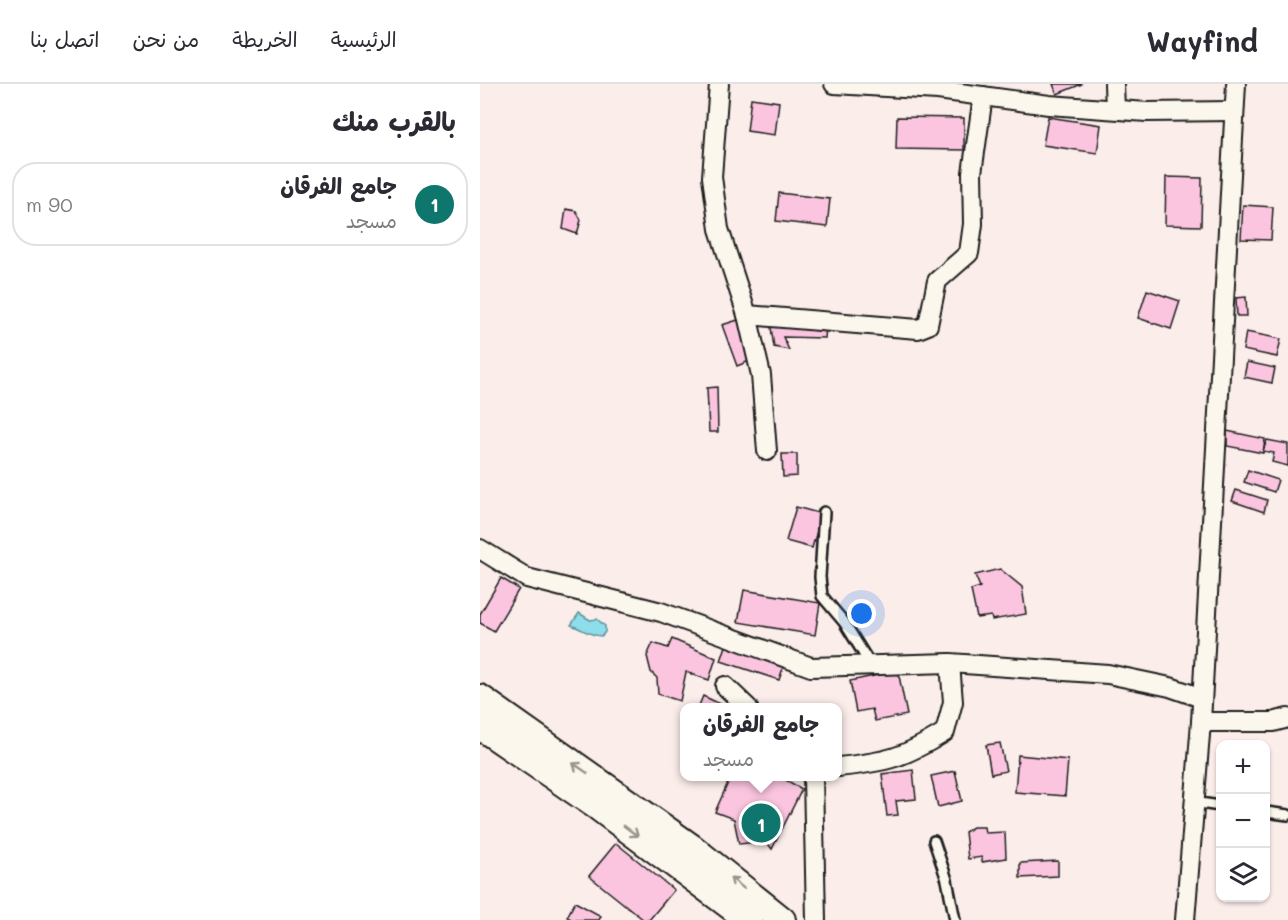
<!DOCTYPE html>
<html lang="ar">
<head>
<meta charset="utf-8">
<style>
  :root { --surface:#fff; --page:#f7f7f7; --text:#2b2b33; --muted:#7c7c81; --line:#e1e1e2; --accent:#0f766e }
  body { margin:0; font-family:Mali,"Playpen Sans Arabic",sans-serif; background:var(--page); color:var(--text); direction:rtl }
  .controls { position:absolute; right:18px; bottom:18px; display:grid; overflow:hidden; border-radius:12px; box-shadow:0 2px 4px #0004 }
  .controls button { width:54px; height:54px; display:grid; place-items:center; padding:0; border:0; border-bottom:2px solid var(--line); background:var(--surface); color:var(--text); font:30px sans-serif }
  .you { position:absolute; left:382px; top:530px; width:21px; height:21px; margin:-15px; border:4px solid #fff; border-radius:50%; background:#1a73e8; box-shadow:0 0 0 9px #1a73e833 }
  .badge { display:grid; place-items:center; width:39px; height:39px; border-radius:50%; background:var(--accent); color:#fff; font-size:20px; font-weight:700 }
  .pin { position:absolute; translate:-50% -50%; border:3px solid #fff; box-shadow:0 2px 6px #0006 }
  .popup { position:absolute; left:200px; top:619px; width:162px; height:78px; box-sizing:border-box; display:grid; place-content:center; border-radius:12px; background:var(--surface); filter:drop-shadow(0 2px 4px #0005); font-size:20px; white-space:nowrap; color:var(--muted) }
  .popup b { font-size:22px; color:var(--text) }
  .popup::after { content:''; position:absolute; left:50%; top:100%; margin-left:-12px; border:12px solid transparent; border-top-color:var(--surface) }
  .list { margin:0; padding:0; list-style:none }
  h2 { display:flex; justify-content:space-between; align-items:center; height:78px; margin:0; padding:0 24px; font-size:26px }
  h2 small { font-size:20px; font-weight:400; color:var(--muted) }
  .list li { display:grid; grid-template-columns:39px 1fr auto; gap:18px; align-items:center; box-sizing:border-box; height:84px; margin:0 12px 12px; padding:0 12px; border:2px solid var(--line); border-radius:24px }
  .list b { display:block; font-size:22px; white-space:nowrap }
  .list p { margin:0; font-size:20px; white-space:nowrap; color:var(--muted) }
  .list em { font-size:20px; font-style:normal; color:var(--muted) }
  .icon { flex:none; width:33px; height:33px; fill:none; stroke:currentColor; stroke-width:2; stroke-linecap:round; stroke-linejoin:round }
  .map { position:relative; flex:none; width:808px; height:836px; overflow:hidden; direction:ltr }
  header { display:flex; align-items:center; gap:36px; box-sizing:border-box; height:84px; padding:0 30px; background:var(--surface); border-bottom:2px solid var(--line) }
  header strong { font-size:28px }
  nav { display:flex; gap:33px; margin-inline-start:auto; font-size:21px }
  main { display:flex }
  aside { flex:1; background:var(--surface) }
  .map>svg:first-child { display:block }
  .water { fill:#8dddea; stroke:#609098; stroke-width:1.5 }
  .building { fill:#fbc5e0; stroke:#1c1c1c; stroke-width:1.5 }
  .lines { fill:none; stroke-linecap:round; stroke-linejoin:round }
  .service-casing { stroke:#1c1c1c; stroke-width:14 }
  .minor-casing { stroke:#1c1c1c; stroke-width:22 }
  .secondary-casing { stroke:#1c1c1c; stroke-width:30 }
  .service { stroke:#fbf7ec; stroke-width:9 }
  .minor { stroke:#fbf7ec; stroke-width:18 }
  .secondary { stroke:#fbf7ec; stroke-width:26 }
  .oneway { stroke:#97948e }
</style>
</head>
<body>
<header>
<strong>Wayfind</strong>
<nav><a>الرئيسية</a><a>الخريطة</a><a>من نحن</a><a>اتصل بنا</a></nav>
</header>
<main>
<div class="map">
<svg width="808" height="836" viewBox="0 0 808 836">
  <rect width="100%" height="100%" fill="#fbedea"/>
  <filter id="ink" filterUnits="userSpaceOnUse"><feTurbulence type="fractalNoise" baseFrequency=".0167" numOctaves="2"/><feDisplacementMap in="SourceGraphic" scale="12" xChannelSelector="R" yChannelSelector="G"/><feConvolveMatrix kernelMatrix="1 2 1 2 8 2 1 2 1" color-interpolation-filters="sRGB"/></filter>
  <g filter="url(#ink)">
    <path class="water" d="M99,529L110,536L117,535L125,542V548L122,552C110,552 103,545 91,541Z"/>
    <g class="building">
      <path d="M573,0H602L577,10Z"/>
      <path d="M271,14L299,18L295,51L267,47Z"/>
      <path d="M417,33L484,34V66L416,65Z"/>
      <path d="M568,33L621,41L617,69L563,61Z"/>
      <path d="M686,93L722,94L721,142L685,141Z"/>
      <path d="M299,109L350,115L347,143L296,137Z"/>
      <path d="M763,121L793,123L791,156L761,155Z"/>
      <path d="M86,125L96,127L101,136L97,150L83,145Z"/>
      <path d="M667,206L700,217L691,245L658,234Z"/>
      <path d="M766,213L767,232H757L756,214Z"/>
      <path d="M258,236L272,276L257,282L242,241Z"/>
      <path d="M290,237L346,243L345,254L303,253L309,266L294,263Z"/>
      <path d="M766,248L801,255L797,273L763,266Z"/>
      <path d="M767,278L795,284L792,299L764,293Z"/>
      <path d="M237,303L238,348H229L227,304Z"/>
      <path d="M747,347L785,355L783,369L747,362Z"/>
      <path d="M787,356L808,360V382L792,378L794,369L783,367Z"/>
      <path d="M302,370H317V392L303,393Z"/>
      <path d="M768,386L798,396L794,408L764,398Z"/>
      <path d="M756,406L787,416L784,428L752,417Z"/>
      <path d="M316,423L342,430L332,464L306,457Z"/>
      <path d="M520,485L542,503L546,530L512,536L511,532L497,534L491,506L500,503L495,491Z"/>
      <path d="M21,494L39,505L14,547L0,539V530Z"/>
      <path d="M264,506L340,519L335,551L258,538Z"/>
      <path d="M192,555L236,574L229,596L206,588L200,617L178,610L177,594L171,588L167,572L173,559L188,564Z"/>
      <path d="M246,562L304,581L299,596L241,577Z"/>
      <path d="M418,587L427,631L395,637L392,625L376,628L370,597Z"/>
      <path d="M223,612L249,624H218Z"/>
      <path d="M520,659L526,687L511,690L506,661Z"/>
      <path d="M538,671L588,676L585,712L535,708Z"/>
      <path d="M433,686L436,715L416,717L418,731L407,732L402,690Z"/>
      <path d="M475,687L482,717L458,723L451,692Z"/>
      <path d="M251,692H299L322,705L292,765L286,757L259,760L254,735L235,728Z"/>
      <path d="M493,743H504L505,749L525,748L526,774L502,778V773L488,775L485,748Z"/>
      <path d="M136,759L194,806L169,836H164L109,792Z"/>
      <path d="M578,777V792L540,794V779Z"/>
      <path d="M95,818L121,832L119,836H93L87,833Z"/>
    </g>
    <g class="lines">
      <defs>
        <g id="service">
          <path d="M344,428L340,493L342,512L364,538L390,580"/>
          <path d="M713,718L740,722"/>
          <path d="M786,728L808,731"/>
          <path d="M454,757L467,796L475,836"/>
        </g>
        <g id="minor">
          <path d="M239,0L232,93L239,145L267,231L281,291L287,367"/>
          <path d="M354,0L458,6L569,21L667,28L753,27"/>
          <path d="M634,0L635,25"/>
          <path d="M267,231L438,245L448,241L457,197L489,169L493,140L492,89L503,12"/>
          <path d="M0,465L47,494L181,528L331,583L470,579L628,590L690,603L722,614"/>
          <path d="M245,602L268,624"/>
          <path d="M721,638H793L808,634"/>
          <path d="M358,683C407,678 423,674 465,648L473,618L470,579"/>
          <path d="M333,692L336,836"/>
          <path d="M705,836L721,638L756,0"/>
        </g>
        <g id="secondary">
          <path d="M0,614L211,763L302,836"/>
          <path d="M0,642L118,723L269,836"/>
        </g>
      </defs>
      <use href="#service" class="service-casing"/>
      <use href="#minor" class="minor-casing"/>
      <use href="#secondary" class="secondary-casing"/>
      <use href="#service" class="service"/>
      <use href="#minor" class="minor"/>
      <use href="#secondary" class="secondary"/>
    </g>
    <defs><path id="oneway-shaft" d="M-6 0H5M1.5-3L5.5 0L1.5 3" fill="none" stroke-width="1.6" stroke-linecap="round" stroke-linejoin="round" transform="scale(1.5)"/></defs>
    <g class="oneway">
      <use href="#oneway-shaft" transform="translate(100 684) rotate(-146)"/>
      <use href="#oneway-shaft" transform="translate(151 747) rotate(36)"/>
      <use href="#oneway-shaft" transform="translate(257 799) rotate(-141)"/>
    </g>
  </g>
</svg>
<div class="controls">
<button>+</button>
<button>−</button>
<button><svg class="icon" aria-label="layers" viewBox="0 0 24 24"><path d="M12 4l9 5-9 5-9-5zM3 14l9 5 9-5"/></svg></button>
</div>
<div class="you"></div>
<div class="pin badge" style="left:281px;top:739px">1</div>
<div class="popup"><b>جامع الفرقان</b>مسجد</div>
</div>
<aside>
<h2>بالقرب منك<small></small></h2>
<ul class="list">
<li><span class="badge">1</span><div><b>جامع الفرقان</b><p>مسجد</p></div><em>90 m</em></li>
</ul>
</aside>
</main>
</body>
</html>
